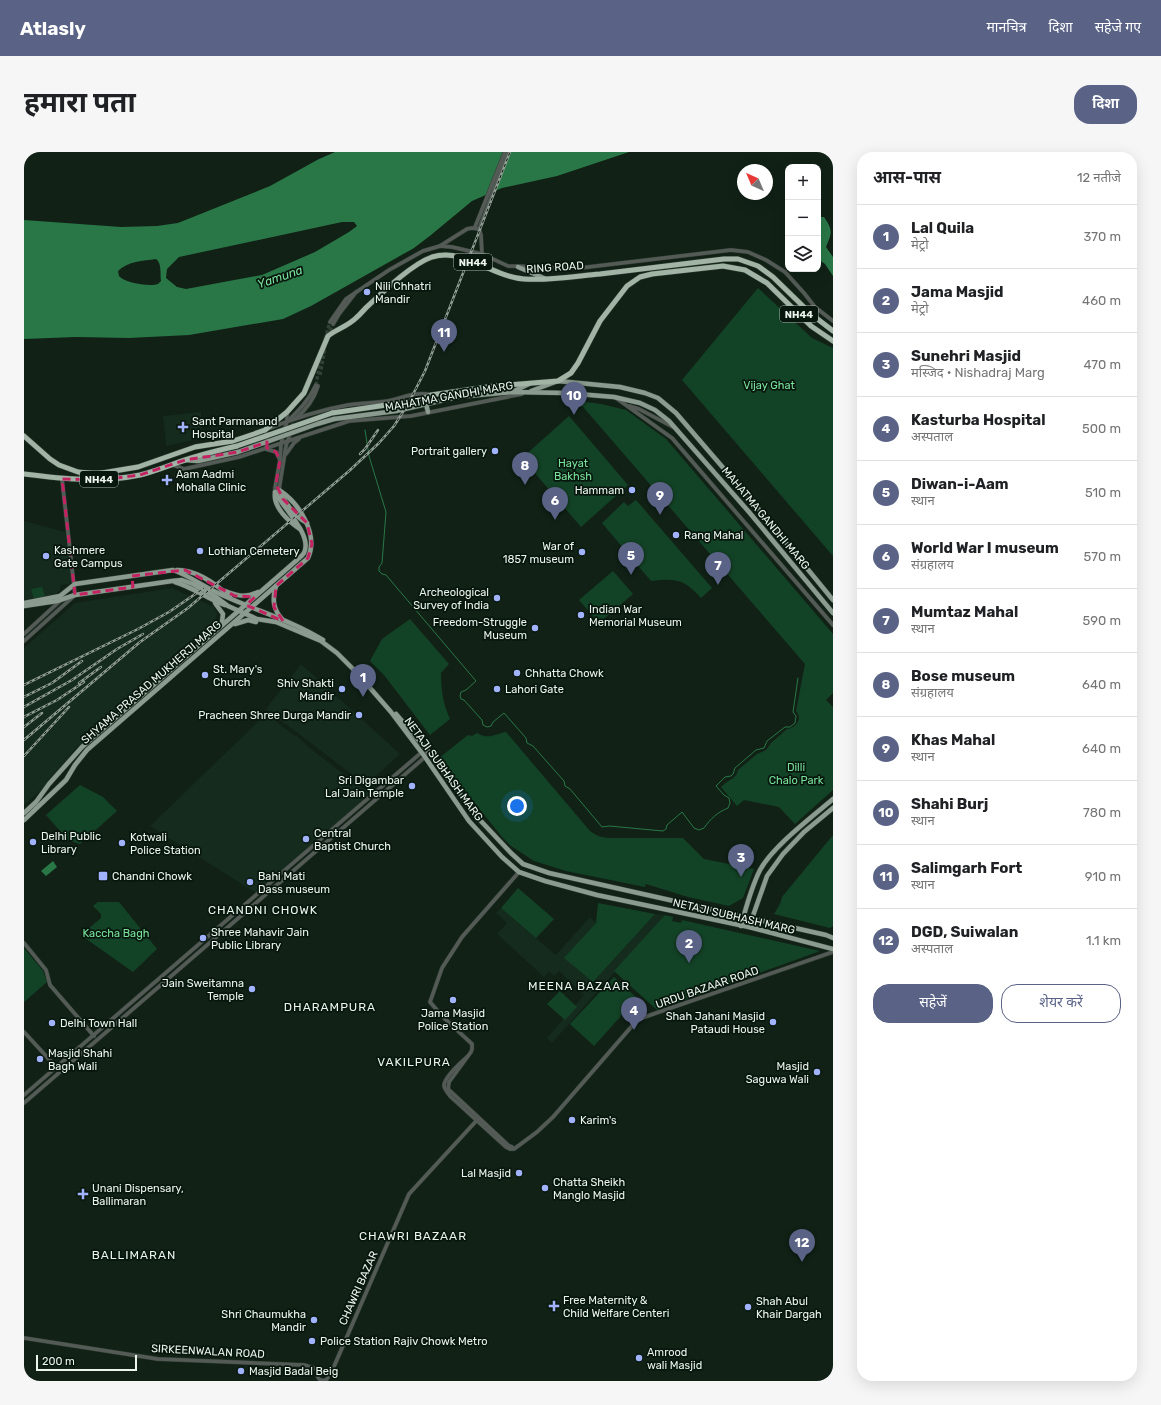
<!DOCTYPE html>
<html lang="hi">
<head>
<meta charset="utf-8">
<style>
  :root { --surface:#fff; --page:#f6f6f6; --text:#202124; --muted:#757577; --line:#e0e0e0; --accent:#5a6386 }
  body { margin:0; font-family:Rubik,"Noto Sans Devanagari",sans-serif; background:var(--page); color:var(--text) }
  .controls { position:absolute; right:12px; top:12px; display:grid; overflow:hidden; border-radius:8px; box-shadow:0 4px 16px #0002 }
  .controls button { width:36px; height:36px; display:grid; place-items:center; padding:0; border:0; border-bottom:1px solid var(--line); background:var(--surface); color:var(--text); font:20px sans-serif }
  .compass { position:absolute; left:713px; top:12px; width:36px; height:36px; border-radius:50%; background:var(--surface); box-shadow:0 4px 16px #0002; rotate:316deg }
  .scale { position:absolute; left:12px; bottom:10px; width:101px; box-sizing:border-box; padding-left:4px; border:2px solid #ebf5ee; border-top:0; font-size:11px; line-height:14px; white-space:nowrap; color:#ebf5ee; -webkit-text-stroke:3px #08170d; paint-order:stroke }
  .you { position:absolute; left:493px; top:654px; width:14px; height:14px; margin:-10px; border:3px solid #fff; border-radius:50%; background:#1a73e8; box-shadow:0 0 0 6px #1a73e833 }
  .badge { display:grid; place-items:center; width:26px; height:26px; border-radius:50%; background:var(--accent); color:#fff; font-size:13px; font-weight:700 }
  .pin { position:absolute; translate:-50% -33px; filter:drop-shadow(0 1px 2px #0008) }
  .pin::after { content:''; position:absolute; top:21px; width:14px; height:12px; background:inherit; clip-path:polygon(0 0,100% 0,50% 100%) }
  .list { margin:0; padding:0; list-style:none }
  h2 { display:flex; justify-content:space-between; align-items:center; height:52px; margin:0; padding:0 16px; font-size:17px }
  h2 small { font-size:13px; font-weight:400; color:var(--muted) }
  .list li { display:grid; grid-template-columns:26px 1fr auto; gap:12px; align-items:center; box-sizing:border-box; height:64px; padding:0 16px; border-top:1px solid var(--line) }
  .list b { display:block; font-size:15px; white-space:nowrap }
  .list p { margin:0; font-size:13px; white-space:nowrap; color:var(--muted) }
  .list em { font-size:13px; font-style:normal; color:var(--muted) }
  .actions { display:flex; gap:8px; padding:12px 16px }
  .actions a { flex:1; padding:9px 0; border:1px solid var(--accent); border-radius:16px; text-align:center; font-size:14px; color:var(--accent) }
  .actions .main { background:var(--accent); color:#fff }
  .icon { flex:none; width:22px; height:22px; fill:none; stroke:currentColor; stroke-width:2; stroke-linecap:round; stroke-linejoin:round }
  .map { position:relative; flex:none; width:809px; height:1229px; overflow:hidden; border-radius:16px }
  header { display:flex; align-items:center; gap:24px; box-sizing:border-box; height:56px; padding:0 20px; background:var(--accent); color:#fff }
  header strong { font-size:19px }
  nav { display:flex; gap:22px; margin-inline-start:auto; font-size:14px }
  .intro { display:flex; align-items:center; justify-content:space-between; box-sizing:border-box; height:96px; padding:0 24px }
  h1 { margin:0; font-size:28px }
  .button { padding:10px 18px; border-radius:16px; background:var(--accent); color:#fff; font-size:14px; font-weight:700 }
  main { display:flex; gap:24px; padding:0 24px }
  aside { flex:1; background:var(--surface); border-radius:16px; box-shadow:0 4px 16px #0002 }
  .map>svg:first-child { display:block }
  .built { fill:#152b1d }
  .green { fill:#134326 }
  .water { fill:#297747; fill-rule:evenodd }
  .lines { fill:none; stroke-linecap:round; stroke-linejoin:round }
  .stream { stroke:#297747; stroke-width:1 }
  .minor-tunnel { stroke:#324136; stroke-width:3.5; stroke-dasharray:3.5 2; stroke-linecap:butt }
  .minor-casing { stroke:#303f34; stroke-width:4.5 }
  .major-casing { stroke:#303f34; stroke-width:5.5 }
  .highway-casing { stroke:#303f34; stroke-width:6 }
  .minor { stroke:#545b56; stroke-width:3.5 }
  .major { stroke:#8b9b8f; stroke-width:4.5 }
  .highway { stroke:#a1b4a6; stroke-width:5 }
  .rail-casing { stroke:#909d94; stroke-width:2.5 }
  .rail { stroke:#08170d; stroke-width:1; stroke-dasharray:3; stroke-linecap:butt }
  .major-bridge-casing { stroke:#303f34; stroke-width:5.5; stroke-linecap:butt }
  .highway-bridge-casing { stroke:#303f34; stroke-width:6; stroke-linecap:butt }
  .major-bridge { stroke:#8b9b8f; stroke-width:4.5 }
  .highway-bridge { stroke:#a1b4a6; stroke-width:5 }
  .marked { fill:none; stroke:#c42362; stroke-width:3; stroke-dasharray:8 5; stroke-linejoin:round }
  .poi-dot { fill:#a1b3fd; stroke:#08170d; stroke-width:1.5 }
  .labels { text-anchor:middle; stroke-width:3.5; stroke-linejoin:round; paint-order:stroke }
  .shield { fill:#08170d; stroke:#a7b2aa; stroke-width:1 }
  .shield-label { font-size:10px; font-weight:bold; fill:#ebf5ee }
  .street-label { font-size:11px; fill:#ebf5ee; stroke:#08170d }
  .poi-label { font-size:11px; fill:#ebf5ee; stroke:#08170d; text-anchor:start }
  .park-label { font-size:11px; fill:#7ae19c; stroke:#08170d }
  .water-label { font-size:12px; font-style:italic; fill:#7ce29e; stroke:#08170d }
  .neighbourhood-label { font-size:12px; letter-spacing:1px; fill:#ebf5ee; stroke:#08170d }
</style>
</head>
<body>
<header>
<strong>Atlasly</strong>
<nav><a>मानचित्र</a><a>दिशा</a><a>सहेजे गए</a></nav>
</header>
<div class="intro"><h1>हमारा पता</h1><a class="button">दिशा</a></div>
<main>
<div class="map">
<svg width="809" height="1229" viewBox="0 0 809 1229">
  <rect width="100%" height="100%" fill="#112116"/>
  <g class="built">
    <path d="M177,260L178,286L142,294L139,264Z"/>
    <path d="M0,369L41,380L48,428L45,432L37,433L36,438L32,442L0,448Z"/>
    <path d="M148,436L190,455L193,462L189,474L52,596L15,640L0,653V496L51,451Z"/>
    <path d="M277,512L376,602L342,633L242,557Z"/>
    <path d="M242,562L271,584L272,583L287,597L346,642L232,741L126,674Z"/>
    <path d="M477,756L532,803L566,765L572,771L541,806L569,830L631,762L641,763L528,891L523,886L560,843L535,819L530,824L525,820L520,825L473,782L483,771L472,761Z"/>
  </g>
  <g class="green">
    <path d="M734,136L788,186L809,196V404L658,228Z"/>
    <path d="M554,249L577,252L602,258L642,287L809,482V541L802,548L809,555V638L771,672L755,655L720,648L713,654L697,635C703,628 713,627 714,618L733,602L742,598L747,591L763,577C772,576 779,566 772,559L781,512Z"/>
    <path d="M545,264L604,333L557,375L498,306Z"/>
    <path d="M612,348L688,436L677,446C660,427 652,426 627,429L578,371L600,350L604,354Z"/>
    <path d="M589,419L609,442L575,471L555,448Z"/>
    <path d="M18,435L21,444L10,447L7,437Z"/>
    <path d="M386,467L425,512L417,521C417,537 419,552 426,567L406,583L360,523L346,509L358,487Z"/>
    <path d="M482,580L566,679C573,684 578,686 587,686H659L680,707L730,717L719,746L705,754L664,745L622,732L621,735L542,719L510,709L487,694L478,685L415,606L444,583L448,584L453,581C464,588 471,582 482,580Z"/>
    <path d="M56,633L79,645L93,659L56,692L44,688L22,663Z"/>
    <path d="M809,683V774L806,776L750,762L756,752L758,745Z"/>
    <path d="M494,736L530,767L512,786L477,756Z"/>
    <path d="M74,750H95L133,797L109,820L61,786L64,777L77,766V762L69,754Z"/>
    <path d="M574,751L631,762L569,830L540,806L572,771Z"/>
    <path d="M641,763L649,765L648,769L657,771L658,768L796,799L633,858L590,819Z"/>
    <path d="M0,796L19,819L23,830L0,850Z"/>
    <path d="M590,825L613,846L570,894L546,872Z"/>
    <path d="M536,839L553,855L541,868L523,852Z"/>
  </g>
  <g class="water">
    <path d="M311,0H605L533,24L478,36L448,49L407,83L390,96L287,154L259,167L165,183L105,186L52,185L0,187V68L97,75L133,74L154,71L246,34L295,7ZM318,70H330L333,74L325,80L291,100L238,123L162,137L153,135L142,126L143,117L155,105ZM132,107C138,111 136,122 137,129L134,132C125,135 101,131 95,124L94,119C104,109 119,109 132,107Z"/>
    <path d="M794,65H800C809,78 808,81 802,95L809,105V124L801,112L794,107Z"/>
    <path d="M29,709L33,715L22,724L17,719Z"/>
  </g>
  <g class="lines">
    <path class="stream" d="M341,278L345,304L362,360L358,411L355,415V419L358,422L362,423L452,529L442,538L437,540L436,544L437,547L440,548L458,568L459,573L463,575L467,574L469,570L480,561L502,586L503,591L509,594L540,629L541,634L546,637L578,675L585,674L639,679L642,677L643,673L658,660L670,676L675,678L680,676C686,667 694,660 704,656L706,651L705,646L700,643L692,634L701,625L707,624L709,622L711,616L732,598L740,596L743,589L761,575H766L771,571L772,564L769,560L774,526"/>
    <g class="minor-tunnel">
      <path d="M304,184L309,172"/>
      <path d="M301,187L306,170"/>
      <path d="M296,223L301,196"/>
      <path d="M292,233L297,204"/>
    </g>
    <defs>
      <g id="minor">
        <path d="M451,75L481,0"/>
        <path d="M455,77L484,0"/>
        <path d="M416,94L428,95L458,102L484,114L556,116L707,98L724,100L742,108L761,120L780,141L791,155L809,169"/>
        <path d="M306,170L322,147L365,118L399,99L416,94L443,77L448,76L455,77L457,83L458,102"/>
        <path d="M309,172L315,162L332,140"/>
        <path d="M592,246L648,286L809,473"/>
        <path d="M605,254L615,257L649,275"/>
        <path d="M272,266C283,257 290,247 294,234"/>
        <path d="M264,269C276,257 285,248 292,233"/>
        <path d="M262,302L270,291L275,287"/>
        <path d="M256,308L252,300L242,297L243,286L241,278C268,267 296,258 324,253C337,251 351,251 364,249C378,246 393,239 407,243"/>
        <path d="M149,313L160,317L215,305L325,269L387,264L498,242"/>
        <path d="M255,338L262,294L269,273"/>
        <path d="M251,340V336L256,308L257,292L263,269V260"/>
        <path d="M0,482L37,448"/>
        <path d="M0,489L51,443L38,327"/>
        <path d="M0,791L22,818L26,833L70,884"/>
        <path d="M0,880L33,916"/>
        <path d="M443,905C437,910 421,925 420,933C420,937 424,941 426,944L482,995L486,997H490L513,980L529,965L608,874L615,867L809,800"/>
        <path d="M0,943L398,600L404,599"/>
        <path d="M0,951L393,612L401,605L404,599"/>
        <path d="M488,995L485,994L424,937L425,930L447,900L448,897V892L419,865L406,850L418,816L438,785L495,720"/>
        <path d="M0,1186L134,1207L280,1213L296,1218"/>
        <circle cx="299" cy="1223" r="5.5"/>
        <path d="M304,1222L308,1219L385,1042L454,967"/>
      </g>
      <g id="major">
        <path d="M494,115L522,127"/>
        <path d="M490,239L505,232"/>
        <path d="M507,239L534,229L596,235L621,241L634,246L652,261L732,354L809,448"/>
        <path d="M402,252L404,260"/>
        <path d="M310,267L372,259L433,245L488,240L542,241L590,245L616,251L631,258L645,269L725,360L809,461"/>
        <path d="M161,308L174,309L214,300"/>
        <path d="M256,340C261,351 271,365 283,371"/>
        <path d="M251,341C249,355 265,370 276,377"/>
        <path d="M153,418C172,418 192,432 206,445"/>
        <path d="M151,430C169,435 183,447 201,453"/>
        <path d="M252,434C248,447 249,457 258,467"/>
        <path d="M201,439C213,444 222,446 234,440"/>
        <path d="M0,451L36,444L51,432L149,418C166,424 180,435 196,442C230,458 267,468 299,488"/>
        <path d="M191,451L199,462L198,470L195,474"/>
        <path d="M0,454L33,449L51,443L148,429L158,428L169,432L192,445L204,454L233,467L252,470L278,481L297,489L313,501L333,521L367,560L401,605L445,669L478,705L495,720L521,729L573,743L725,775L809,797"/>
        <path d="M211,472L224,468L232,470"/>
        <path d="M372,562L404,599L455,667L487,701L499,712L525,721L802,783L809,786"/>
        <path d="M0,661L12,650L25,632L58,595L273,408C275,406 278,404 280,401C289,383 259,356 251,340"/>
        <path d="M0,668L42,628L51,613L63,598L284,406C295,382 275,351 255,338"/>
        <path d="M717,774C722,755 727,736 736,718C749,694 788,665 809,647"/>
        <path d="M725,775L743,724L759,702L780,680L809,656"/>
      </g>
      <g id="highway">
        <path d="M308,261L376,251L396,248L407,243L470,234L534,229L547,221L554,211L576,169L603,134L616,125L628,122L699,114L721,118L743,131L787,174L809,189"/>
        <path d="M0,284L26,307L35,313L54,320L72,322L114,315L171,295L209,289L230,282L241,278L263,260L280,241L304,184C313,177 324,174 332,166C337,162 340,157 345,153C360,139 388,112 408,105C440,95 468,125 500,127C523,129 553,124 576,122C617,117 658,112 700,107H714L734,114L749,125L787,162L809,179"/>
        <path d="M0,322C39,327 77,331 116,323C136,318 155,309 174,304C187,300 200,297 213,294"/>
      </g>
    </defs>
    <use href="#minor" class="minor-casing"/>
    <use href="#major" class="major-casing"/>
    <use href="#highway" class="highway-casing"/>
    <use href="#minor" class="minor"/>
    <use href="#major" class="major"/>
    <use href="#highway" class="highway"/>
    <defs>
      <g id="rail">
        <path d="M336,302L341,297L354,278"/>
        <path d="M55,531L77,515"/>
        <path d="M0,533L114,477L145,460L180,436"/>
        <path d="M0,545L28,531L58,509"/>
        <path d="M0,555L48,528L93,497L119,482"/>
        <path d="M0,565L33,548L60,530"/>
        <path d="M0,575L18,561"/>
        <path d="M0,588L116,490L164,456L325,319L355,291L370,274L384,252L401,219L486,0"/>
        <path d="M0,604L45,555"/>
      </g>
    </defs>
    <use href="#rail" class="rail-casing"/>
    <use href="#rail" class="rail"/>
    <defs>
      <path id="major-bridge" d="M214,300L293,272L310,267"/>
      <path id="highway-bridge" d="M213,294L308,261"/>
    </defs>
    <use href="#major-bridge" class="major-bridge-casing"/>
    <use href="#highway-bridge" class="highway-bridge-casing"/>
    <use href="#major-bridge" class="major-bridge"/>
    <use href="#highway-bridge" class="highway-bridge"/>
  </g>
  <path class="marked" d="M243,290V296L252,300L256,308L252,332L259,347L283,371L288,392L284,406L252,434L250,455L259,469L222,453L231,445L211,444L161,418L108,424L109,435L51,443L38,327L77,328L116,323L161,308L214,300Z"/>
  <g class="poi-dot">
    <circle cx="343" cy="140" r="4"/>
    <path d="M157 269h4v4h4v4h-4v4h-4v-4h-4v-4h4z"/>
    <circle cx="471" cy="299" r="4"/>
    <path d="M141 322h4v4h4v4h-4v4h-4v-4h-4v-4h4z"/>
    <circle cx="608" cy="338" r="4"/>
    <circle cx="652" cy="383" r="4"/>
    <circle cx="176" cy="399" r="4"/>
    <circle cx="558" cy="400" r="4"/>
    <circle cx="22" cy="404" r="4"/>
    <circle cx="473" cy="446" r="4"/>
    <circle cx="557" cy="463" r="4"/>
    <circle cx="511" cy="476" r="4"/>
    <circle cx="493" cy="521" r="4"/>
    <circle cx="181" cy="523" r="4"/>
    <circle cx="318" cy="537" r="4"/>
    <circle cx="473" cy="537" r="4"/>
    <circle cx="335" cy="563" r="4"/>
    <circle cx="388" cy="634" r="4"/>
    <circle cx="282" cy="687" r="4"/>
    <circle cx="9" cy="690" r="4"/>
    <circle cx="98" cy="691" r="4"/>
    <rect x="74" y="719" width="10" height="10" rx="2"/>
    <circle cx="226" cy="730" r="4"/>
    <circle cx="179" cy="786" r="4"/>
    <circle cx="228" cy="837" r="4"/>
    <circle cx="429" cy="848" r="4"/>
    <circle cx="749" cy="870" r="4"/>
    <circle cx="28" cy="871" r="4"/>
    <circle cx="16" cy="907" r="4"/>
    <circle cx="793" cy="920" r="4"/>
    <circle cx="548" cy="968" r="4"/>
    <circle cx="495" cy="1021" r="4"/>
    <circle cx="521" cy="1036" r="4"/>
    <path d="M57 1036h4v4h4v4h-4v4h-4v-4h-4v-4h4z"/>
    <path d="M528 1148h4v4h4v4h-4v4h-4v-4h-4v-4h4z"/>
    <circle cx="724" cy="1155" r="4"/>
    <circle cx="290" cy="1168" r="4"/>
    <circle cx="288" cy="1189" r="4"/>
    <circle cx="615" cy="1206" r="4"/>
    <circle cx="217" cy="1219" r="4"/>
  </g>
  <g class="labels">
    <g class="shield">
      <rect x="430" y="102" width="38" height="16" rx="3"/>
      <rect x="756" y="154" width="38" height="16" rx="3"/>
      <rect x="56" y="319" width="38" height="16" rx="3"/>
    </g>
    <g class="shield-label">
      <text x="449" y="114">NH44</text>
      <text x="775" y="166">NH44</text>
      <text x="75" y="331">NH44</text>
    </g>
    <g class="street-label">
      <text transform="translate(531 115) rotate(-4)" y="4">RING ROAD</text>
      <text transform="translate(425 244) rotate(-10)" y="4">MAHATMA GANDHI MARG</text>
      <text transform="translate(742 366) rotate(50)" y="4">MAHATMA GANDHI MARG</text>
      <text transform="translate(127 530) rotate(-41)" y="4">SHYAMA PRASAD MUKHERJI MARG</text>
      <text transform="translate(420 617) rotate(54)" y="4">NETAJI SUBHASH MARG</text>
      <text transform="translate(710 764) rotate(13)" y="4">NETAJI SUBHASH MARG</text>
      <text transform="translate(683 835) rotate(-19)" y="4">URDU BAZAAR ROAD</text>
      <text transform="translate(334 1136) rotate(-66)" y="4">CHAWRI BAZAR</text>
      <text transform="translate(184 1199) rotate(3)" y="4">SIRKEENWALAN ROAD</text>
    </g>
    <g class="poi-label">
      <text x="351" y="138">Nili Chhatri<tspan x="351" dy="13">Mandir</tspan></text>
      <text x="168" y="273">Sant Parmanand<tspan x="168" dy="13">Hospital</tspan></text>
      <text x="463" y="303" text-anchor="end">Portrait gallery</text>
      <text x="152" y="326">Aam Aadmi<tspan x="152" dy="13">Mohalla Clinic</tspan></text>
      <text x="600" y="342" text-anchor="end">Hammam</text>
      <text x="660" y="387">Rang Mahal</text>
      <text x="550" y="398" text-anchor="end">War of<tspan x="550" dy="13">1857 museum</tspan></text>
      <text x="30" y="402">Kashmere<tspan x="30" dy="13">Gate Campus</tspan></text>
      <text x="184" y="403">Lothian Cemetery</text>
      <text x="465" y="444" text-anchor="end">Archeological<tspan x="465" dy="13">Survey of India</tspan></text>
      <text x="565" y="461">Indian War<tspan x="565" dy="13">Memorial Museum</tspan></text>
      <text x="503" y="474" text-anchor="end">Freedom-Struggle<tspan x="503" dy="13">Museum</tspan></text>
      <text x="189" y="521">St. Mary's<tspan x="189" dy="13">Church</tspan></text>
      <text x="501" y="525">Chhatta Chowk</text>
      <text x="310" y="535" text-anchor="end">Shiv Shakti<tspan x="310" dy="13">Mandir</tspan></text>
      <text x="481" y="541">Lahori Gate</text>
      <text x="327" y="567" text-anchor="end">Pracheen Shree Durga Mandir</text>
      <text x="380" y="632" text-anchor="end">Sri Digambar<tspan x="380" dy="13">Lal Jain Temple</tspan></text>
      <text x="290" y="685">Central<tspan x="290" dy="13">Baptist Church</tspan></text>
      <text x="17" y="688">Delhi Public<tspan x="17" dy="13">Library</tspan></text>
      <text x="106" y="689">Kotwali<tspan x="106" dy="13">Police Station</tspan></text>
      <text x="88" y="728">Chandni Chowk</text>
      <text x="234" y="728">Bahi Mati<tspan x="234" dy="13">Dass museum</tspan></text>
      <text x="187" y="784">Shree Mahavir Jain<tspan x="187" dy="13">Public Library</tspan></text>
      <text x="220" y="835" text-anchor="end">Jain Sweitamna<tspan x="220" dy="13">Temple</tspan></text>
      <text x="429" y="865" text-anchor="middle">Jama Masjid<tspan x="429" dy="13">Police Station</tspan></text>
      <text x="741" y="868" text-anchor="end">Shah Jahani Masjid<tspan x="741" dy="13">Pataudi House</tspan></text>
      <text x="36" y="875">Delhi Town Hall</text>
      <text x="24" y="905">Masjid Shahi<tspan x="24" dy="13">Bagh Wali</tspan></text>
      <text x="785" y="918" text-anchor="end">Masjid<tspan x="785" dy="13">Saguwa Wali</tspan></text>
      <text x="556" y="972">Karim's</text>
      <text x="487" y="1025" text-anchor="end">Lal Masjid</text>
      <text x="529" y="1034">Chatta Sheikh<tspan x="529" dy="13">Manglo Masjid</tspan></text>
      <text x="68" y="1040">Unani Dispensary,<tspan x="68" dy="13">Ballimaran</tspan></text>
      <text x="539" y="1152">Free Maternity &amp;<tspan x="539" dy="13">Child Welfare Centeri</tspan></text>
      <text x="732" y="1153">Shah Abul<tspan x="732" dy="13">Khair Dargah</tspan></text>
      <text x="282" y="1166" text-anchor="end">Shri Chaumukha<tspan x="282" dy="13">Mandir</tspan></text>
      <text x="296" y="1193">Police Station Rajiv Chowk Metro</text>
      <text x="623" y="1204">Amrood<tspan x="623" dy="13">wali Masjid</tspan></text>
      <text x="225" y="1223">Masjid Badal Beig</text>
    </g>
    <g class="park-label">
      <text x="745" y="237">Vijay Ghat</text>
      <text x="549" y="315">Hayat<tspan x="549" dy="13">Bakhsh</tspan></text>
      <text x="772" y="619">Dilli<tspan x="772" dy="13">Chalo Park</tspan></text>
      <text x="92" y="785">Kaccha Bagh</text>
    </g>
    <g class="water-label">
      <text transform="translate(256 125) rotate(-19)" y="4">Yamuna</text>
    </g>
    <g class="neighbourhood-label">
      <text x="239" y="762">CHANDNI CHOWK</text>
      <text x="555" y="838">MEENA BAZAAR</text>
      <text x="306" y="859">DHARAMPURA</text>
      <text x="390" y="914">VAKILPURA</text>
      <text x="389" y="1088">CHAWRI BAZAAR</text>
      <text x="110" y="1107">BALLIMARAN</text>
    </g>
  </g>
</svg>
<div class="controls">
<button>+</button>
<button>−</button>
<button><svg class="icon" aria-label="layers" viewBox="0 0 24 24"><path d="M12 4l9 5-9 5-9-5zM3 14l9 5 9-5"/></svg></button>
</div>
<svg class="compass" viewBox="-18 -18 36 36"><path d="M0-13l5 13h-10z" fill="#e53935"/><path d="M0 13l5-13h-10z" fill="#757577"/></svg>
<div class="scale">200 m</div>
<div class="you"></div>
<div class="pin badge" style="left:339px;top:545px">1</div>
<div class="pin badge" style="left:665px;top:811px">2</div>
<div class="pin badge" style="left:717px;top:725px">3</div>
<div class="pin badge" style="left:610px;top:878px">4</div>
<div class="pin badge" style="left:607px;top:423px">5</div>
<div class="pin badge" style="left:531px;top:368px">6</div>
<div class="pin badge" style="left:694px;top:433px">7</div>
<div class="pin badge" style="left:501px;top:333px">8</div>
<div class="pin badge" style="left:636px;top:363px">9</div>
<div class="pin badge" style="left:550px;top:263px">10</div>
<div class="pin badge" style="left:420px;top:200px">11</div>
<div class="pin badge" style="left:778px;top:1110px">12</div>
</div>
<aside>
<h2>आस-पास<small>12 नतीजे</small></h2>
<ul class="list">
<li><span class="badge">1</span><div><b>Lal Quila</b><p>मेट्रो</p></div><em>370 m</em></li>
<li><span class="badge">2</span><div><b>Jama Masjid</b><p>मेट्रो</p></div><em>460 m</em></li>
<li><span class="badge">3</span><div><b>Sunehri Masjid</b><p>मस्जिद · Nishadraj Marg</p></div><em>470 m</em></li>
<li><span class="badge">4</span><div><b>Kasturba Hospital</b><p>अस्पताल</p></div><em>500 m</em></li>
<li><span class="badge">5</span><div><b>Diwan-i-Aam</b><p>स्थान</p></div><em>510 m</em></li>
<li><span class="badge">6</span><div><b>World War I museum</b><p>संग्रहालय</p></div><em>570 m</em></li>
<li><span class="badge">7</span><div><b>Mumtaz Mahal</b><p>स्थान</p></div><em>590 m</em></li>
<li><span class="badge">8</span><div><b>Bose museum</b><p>संग्रहालय</p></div><em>640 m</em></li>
<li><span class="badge">9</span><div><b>Khas Mahal</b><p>स्थान</p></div><em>640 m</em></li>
<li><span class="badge">10</span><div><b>Shahi Burj</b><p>स्थान</p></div><em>780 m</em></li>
<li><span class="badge">11</span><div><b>Salimgarh Fort</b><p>स्थान</p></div><em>910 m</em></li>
<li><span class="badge">12</span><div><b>DGD, Suiwalan</b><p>अस्पताल</p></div><em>1.1 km</em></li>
</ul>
<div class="actions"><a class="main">सहेजें</a><a>शेयर करें</a></div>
</aside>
</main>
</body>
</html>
